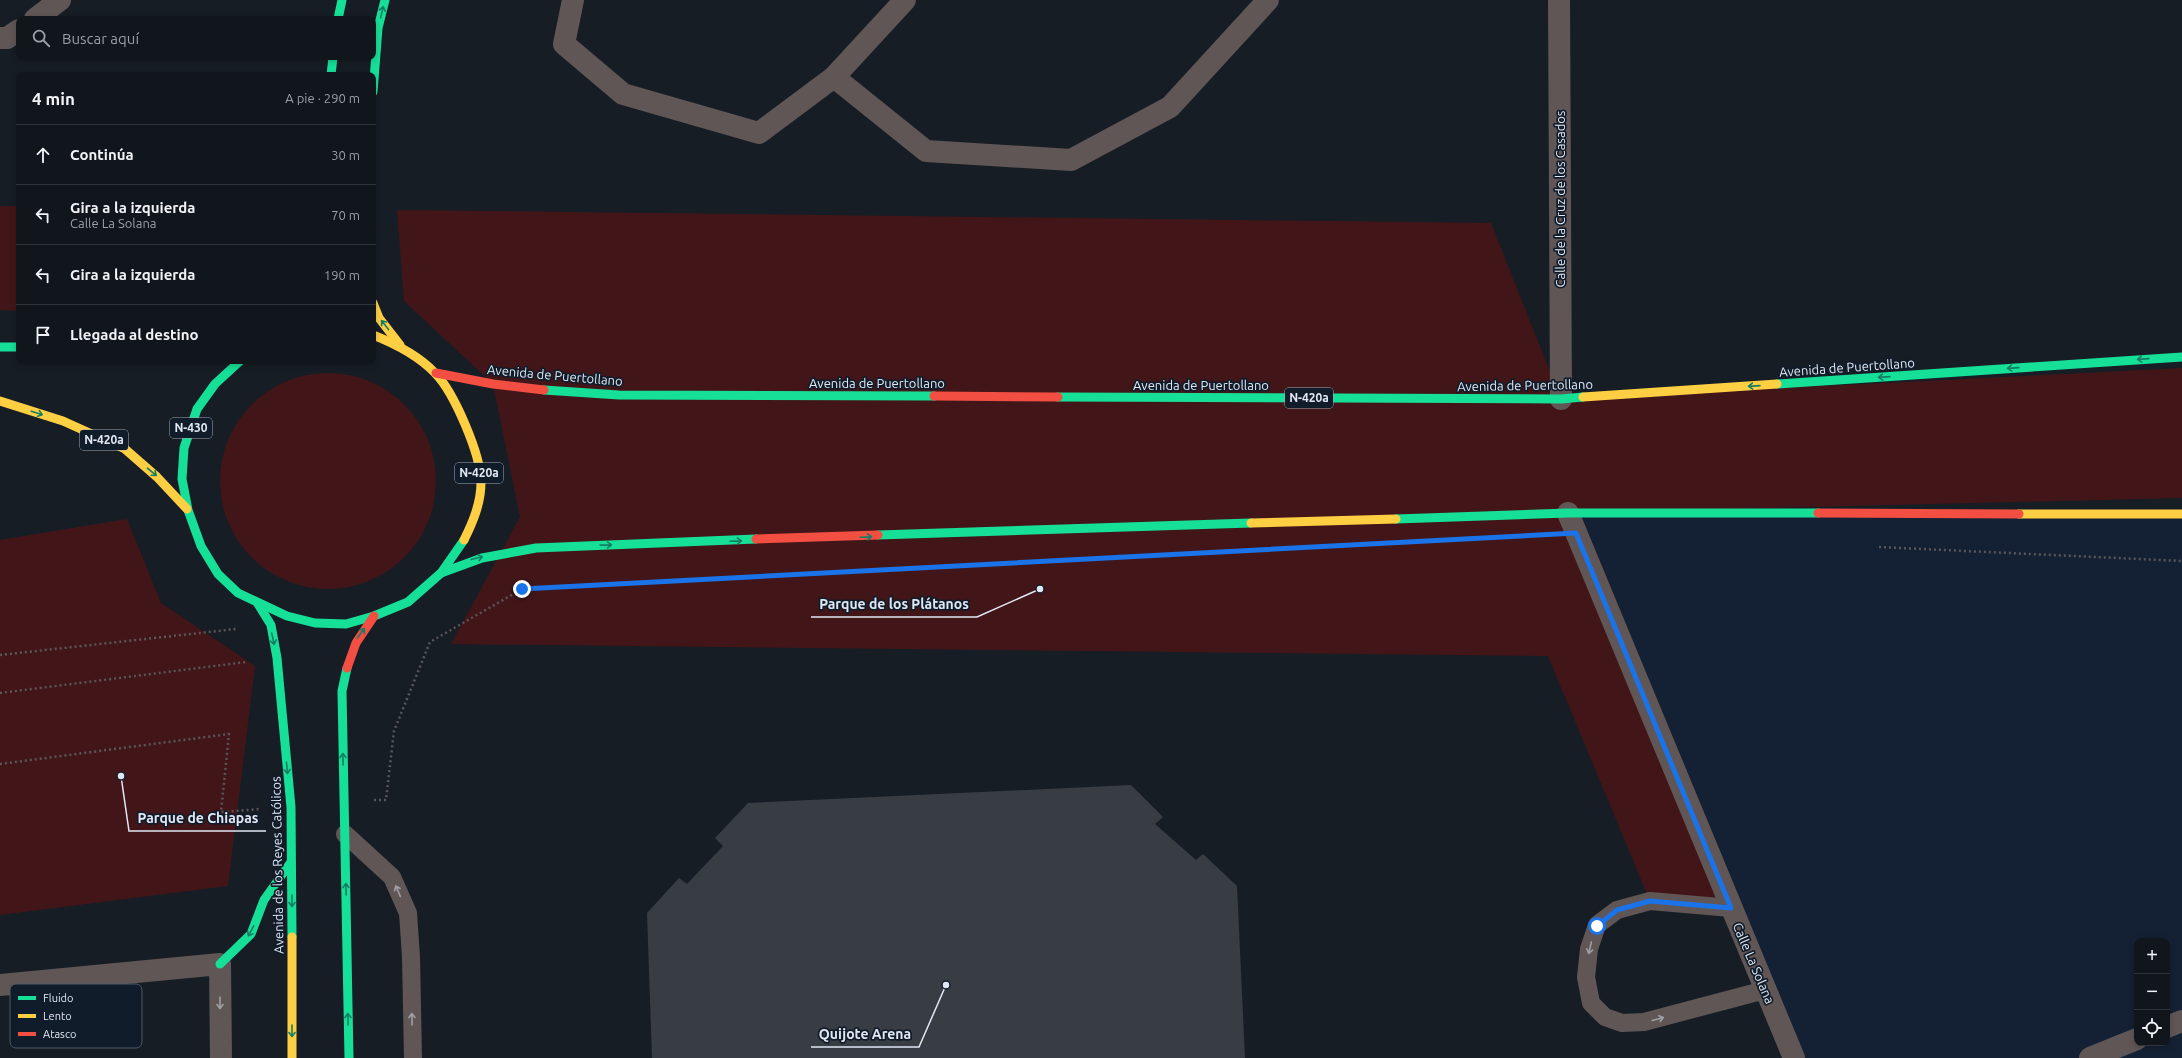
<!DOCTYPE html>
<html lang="es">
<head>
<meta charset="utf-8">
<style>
  :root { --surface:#11161c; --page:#1a1f25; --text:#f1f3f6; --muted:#9c9fa3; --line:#30353b }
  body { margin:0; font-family:Ubuntu,sans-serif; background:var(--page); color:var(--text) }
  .controls { position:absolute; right:12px; bottom:12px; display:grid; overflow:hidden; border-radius:8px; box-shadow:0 2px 6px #0003 }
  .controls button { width:36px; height:36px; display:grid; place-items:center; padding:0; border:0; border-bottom:1px solid var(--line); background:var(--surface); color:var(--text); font:20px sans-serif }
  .stop { position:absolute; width:12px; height:12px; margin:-9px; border:3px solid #1a73e8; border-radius:50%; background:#fff }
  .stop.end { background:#1a73e8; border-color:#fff; box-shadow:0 1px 4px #0008 }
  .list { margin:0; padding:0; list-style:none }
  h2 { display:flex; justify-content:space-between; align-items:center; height:52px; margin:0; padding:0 16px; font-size:17px }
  h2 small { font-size:13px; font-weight:400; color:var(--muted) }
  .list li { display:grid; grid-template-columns:26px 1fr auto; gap:12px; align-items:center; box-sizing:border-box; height:60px; padding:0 16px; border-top:1px solid var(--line) }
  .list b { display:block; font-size:15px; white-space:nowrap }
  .list p { margin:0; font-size:13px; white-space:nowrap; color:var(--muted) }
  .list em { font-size:13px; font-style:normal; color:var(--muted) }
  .icon { flex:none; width:22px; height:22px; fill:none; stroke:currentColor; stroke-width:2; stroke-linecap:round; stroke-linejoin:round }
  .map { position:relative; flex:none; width:2182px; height:1058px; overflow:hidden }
  .search { position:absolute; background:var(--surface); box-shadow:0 2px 6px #0003; left:16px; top:16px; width:360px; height:44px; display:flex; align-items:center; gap:10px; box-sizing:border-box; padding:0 14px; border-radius:8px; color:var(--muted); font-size:15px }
  .panel { position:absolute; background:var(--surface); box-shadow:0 2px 6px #0003; left:16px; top:72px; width:360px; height:292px; border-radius:8px }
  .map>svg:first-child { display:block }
  .built { fill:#142134; fill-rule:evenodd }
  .green { fill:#421619 }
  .building { fill:#383d44 }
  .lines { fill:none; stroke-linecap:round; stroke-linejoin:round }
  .path { stroke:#59565a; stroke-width:2.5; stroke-dasharray:2 3; stroke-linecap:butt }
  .lane { stroke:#605656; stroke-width:18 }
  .street { stroke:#605656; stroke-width:22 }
  .fast { stroke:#16e098; stroke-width:9 }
  .slow { stroke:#ffcf43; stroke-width:9 }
  .jam { stroke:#f24e42; stroke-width:9 }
  .oneway { stroke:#147e62 }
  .oneway2 { stroke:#a09fa4 }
  .route { stroke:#1a73e8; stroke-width:5 }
  .labels { text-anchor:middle; stroke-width:3.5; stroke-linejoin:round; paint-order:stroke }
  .shield { fill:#111c2b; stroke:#a3abb7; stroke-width:1 }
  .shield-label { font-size:12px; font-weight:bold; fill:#e1e8f3 }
  .street-label { font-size:13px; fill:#e1e8f3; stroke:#111c2b }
  .key { fill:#111c2b; stroke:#4f5967; stroke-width:1 }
  .key-label { font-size:11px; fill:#e1e8f3 }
  .leader { fill:none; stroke:#e1e8f3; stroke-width:1.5 }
  .callout-dot { fill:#e1e8f3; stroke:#111c2b; stroke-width:1.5 }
  .callout-label { font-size:14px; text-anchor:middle; font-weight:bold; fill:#e1e8f3; stroke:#111c2b; stroke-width:3.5; stroke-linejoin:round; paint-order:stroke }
</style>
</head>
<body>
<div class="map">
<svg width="2182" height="1058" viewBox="0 0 2182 1058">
  <rect width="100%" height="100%" fill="#171d25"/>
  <path class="built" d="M1568,513L2182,514V1058H1803ZM2137,941H2167V1043H2137Z"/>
  <g class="green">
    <path d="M0,206H19V311L0,310Z"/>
    <path d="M397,210L1491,223L1561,399L2182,368V498L1568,513L1731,908L1650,901L1548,656L451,644L520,517L493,384L404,301Z"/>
    <circle cx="328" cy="481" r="108"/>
    <path d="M127,519L161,603L255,666L228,886L0,915V540Z"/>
  </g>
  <path class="building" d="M1131,785L1163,817L1155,824L1196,860L1203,854L1237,886L1245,1058H652L647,913L679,878L687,884L723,846L715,838L748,803Z"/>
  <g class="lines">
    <g class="path">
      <path d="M1879,547L2182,561"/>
      <path d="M0,655L236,629"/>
      <path d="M0,693L246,662"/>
      <path d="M0,764L229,734L221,812L260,809"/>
      <path d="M374,800H386L394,731L430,642L522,589L939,567"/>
    </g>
    <g class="lane">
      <path d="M345,834L392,877L408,913L411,957L413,1058"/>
      <path d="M1731,908L1650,901L1617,910L1597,925L1589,949L1586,977L1591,1003L1605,1017L1622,1023L1644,1022L1765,990"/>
    </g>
    <g class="street">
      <path d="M573,0L564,44L623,94L759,133L834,77L926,151L1071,160L1170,107L1268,0"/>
      <path d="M1559,0L1561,399"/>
      <path d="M35,19L60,0"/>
      <path d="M0,38H7L19,30"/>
      <path d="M834,77L905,0"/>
      <path d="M1568,513L1794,1058"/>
      <path d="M0,985L220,964L221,1058"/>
      <path d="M2167,1027L2182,1021"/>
      <path d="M2090,1058L2137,1039"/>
    </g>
    <g class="fast">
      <path d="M338,19L342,0"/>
      <path d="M331,75L333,57"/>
      <path d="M373,92L378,28L385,0"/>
      <path d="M0,347H19"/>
      <path d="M240,361L215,384L197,409L184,448L182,479L188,510L201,546L218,574L238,593L287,616L315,623L346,624L374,616L408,602L441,573L464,540"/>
      <path d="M1777,384L2182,357"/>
      <path d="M544,390L619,395L934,396"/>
      <path d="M1058,397L1561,399L1583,397"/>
      <path d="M1396,519L1568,513H1818"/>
      <path d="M878,535L1251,523"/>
      <path d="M441,573L482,558L536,548L756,539"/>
      <path d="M258,604L271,625L277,658L291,807L292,937"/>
      <path d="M347,668L342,691L349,1058"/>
      <path d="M220,964L251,934L264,900L291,862"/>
    </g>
    <g class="slow">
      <path d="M373,303L379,318L400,345"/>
      <path d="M373,335C396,344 418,355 435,373C454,392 481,455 481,482C481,503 473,522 464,540"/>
      <path d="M1583,397L1777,384"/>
      <path d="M0,401L63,421L125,449L157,477L187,509"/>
      <path d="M2019,514H2182"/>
      <path d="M1251,523L1396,519"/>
      <path d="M292,937V1058"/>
    </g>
    <g class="jam">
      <path d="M436,373L493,384L544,390"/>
      <path d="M934,396L1058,397"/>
      <path d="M1818,513L2019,514"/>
      <path d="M756,539L878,535"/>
      <path d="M347,668L356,643L374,616"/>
    </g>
  </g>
  <defs><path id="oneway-shaft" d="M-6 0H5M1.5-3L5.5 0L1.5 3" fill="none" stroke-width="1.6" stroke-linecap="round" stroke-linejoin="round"/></defs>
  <g class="oneway">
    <use href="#oneway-shaft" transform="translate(382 12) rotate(-77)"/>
    <use href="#oneway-shaft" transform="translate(385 325) rotate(-128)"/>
    <use href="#oneway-shaft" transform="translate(2143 359) rotate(176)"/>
    <use href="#oneway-shaft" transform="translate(2013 368) rotate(176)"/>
    <use href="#oneway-shaft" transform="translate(1884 377) rotate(176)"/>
    <use href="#oneway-shaft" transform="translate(1754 386) rotate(176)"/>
    <use href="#oneway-shaft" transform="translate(37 413) rotate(18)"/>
    <use href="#oneway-shaft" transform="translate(152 472) rotate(40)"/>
    <use href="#oneway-shaft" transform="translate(866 537) rotate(-2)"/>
    <use href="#oneway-shaft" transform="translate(736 541) rotate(-2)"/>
    <use href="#oneway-shaft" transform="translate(606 545) rotate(-1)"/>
    <use href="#oneway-shaft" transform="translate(477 558) rotate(-14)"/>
    <use href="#oneway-shaft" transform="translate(361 633) rotate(-54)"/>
    <use href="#oneway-shaft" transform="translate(273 639) rotate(78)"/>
    <use href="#oneway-shaft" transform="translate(343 759) rotate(-91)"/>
    <use href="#oneway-shaft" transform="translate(287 768) rotate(85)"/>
    <use href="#oneway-shaft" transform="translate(346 889) rotate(-91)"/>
    <use href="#oneway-shaft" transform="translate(292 901) rotate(90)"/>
    <use href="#oneway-shaft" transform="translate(251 931) rotate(118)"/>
    <use href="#oneway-shaft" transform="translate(348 1019) rotate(-91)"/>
    <use href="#oneway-shaft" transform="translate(292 1031) rotate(90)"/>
  </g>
  <g class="oneway2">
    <use href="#oneway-shaft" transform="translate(398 891) rotate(-113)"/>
    <use href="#oneway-shaft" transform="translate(1590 948) rotate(103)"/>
    <use href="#oneway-shaft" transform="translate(220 1003) rotate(90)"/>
    <use href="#oneway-shaft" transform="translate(412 1019) rotate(-91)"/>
    <use href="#oneway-shaft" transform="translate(1658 1019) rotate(-15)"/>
  </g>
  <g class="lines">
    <path class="route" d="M522,589L1576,533L1731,908L1650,901L1617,910L1597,926"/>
  </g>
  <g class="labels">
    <g class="shield">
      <rect x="1285" y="388" width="48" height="20" rx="3"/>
      <rect x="170" y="418" width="42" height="20" rx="3"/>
      <rect x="80" y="430" width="48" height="20" rx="3"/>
      <rect x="455" y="463" width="48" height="20" rx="3"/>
    </g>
    <g class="shield-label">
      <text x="1309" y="402">N-420a</text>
      <text x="191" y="432">N-430</text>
      <text x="104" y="444">N-420a</text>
      <text x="479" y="477">N-420a</text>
    </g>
    <g class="street-label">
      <text transform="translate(1560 199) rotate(-90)" y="5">Calle de la Cruz de los Casados</text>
      <text transform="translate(1847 367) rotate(-4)" y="5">Avenida de Puertollano</text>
      <text transform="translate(555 375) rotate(5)" y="5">Avenida de Puertollano</text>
      <text x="877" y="388">Avenida de Puertollano</text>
      <text x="1201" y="390">Avenida de Puertollano</text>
      <text transform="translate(1525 385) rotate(-1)" y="5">Avenida de Puertollano</text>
      <text transform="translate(277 865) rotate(-91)" y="5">Avenida de los Reyes Católicos</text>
      <text transform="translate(1754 963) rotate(67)" y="5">Calle La Solana</text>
    </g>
  </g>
  <rect x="10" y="984" width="132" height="64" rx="6" class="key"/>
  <rect x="18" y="996" width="18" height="4" fill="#16e098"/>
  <rect x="18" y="1014" width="18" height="4" fill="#ffcf43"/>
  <rect x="18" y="1032" width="18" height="4" fill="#f24e42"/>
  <g class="key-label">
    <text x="43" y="1002">Fluido</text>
    <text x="43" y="1020">Lento</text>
    <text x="43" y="1038">Atasco</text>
  </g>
  <path class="leader" d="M1040 589L977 617H811M121 776L129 831H266M946 985L919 1047H811"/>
  <g class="callout-dot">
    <circle cx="1040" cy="589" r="4"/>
    <circle cx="121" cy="776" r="4"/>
    <circle cx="946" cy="985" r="4"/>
  </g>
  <g class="callout-label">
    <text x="894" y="609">Parque de los Plátanos</text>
    <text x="198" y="823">Parque de Chiapas</text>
    <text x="865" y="1039">Quijote Arena</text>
  </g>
</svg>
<div class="controls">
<button>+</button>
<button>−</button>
<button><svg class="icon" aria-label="locate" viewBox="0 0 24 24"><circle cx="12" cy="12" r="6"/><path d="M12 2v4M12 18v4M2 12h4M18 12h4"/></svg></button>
</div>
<div class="stop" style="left:1597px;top:926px"></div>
<div class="stop end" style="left:522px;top:589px"></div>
<div class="search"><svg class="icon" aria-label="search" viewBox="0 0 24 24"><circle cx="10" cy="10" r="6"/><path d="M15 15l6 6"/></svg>Buscar aquí</div>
<section class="panel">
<h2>4 min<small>A pie · 290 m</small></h2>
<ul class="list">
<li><svg class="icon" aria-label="ahead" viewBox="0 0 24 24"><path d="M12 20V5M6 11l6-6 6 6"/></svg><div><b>Continúa</b></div><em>30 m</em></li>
<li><svg class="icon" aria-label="left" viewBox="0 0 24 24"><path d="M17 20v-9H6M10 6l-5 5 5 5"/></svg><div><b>Gira a la izquierda</b><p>Calle La Solana</p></div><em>70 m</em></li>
<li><svg class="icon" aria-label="left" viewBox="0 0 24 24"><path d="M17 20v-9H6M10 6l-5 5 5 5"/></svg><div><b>Gira a la izquierda</b></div><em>190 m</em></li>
<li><svg class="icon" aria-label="arrive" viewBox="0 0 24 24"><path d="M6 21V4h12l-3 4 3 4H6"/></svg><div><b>Llegada al destino</b></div></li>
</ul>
</section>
</div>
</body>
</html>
